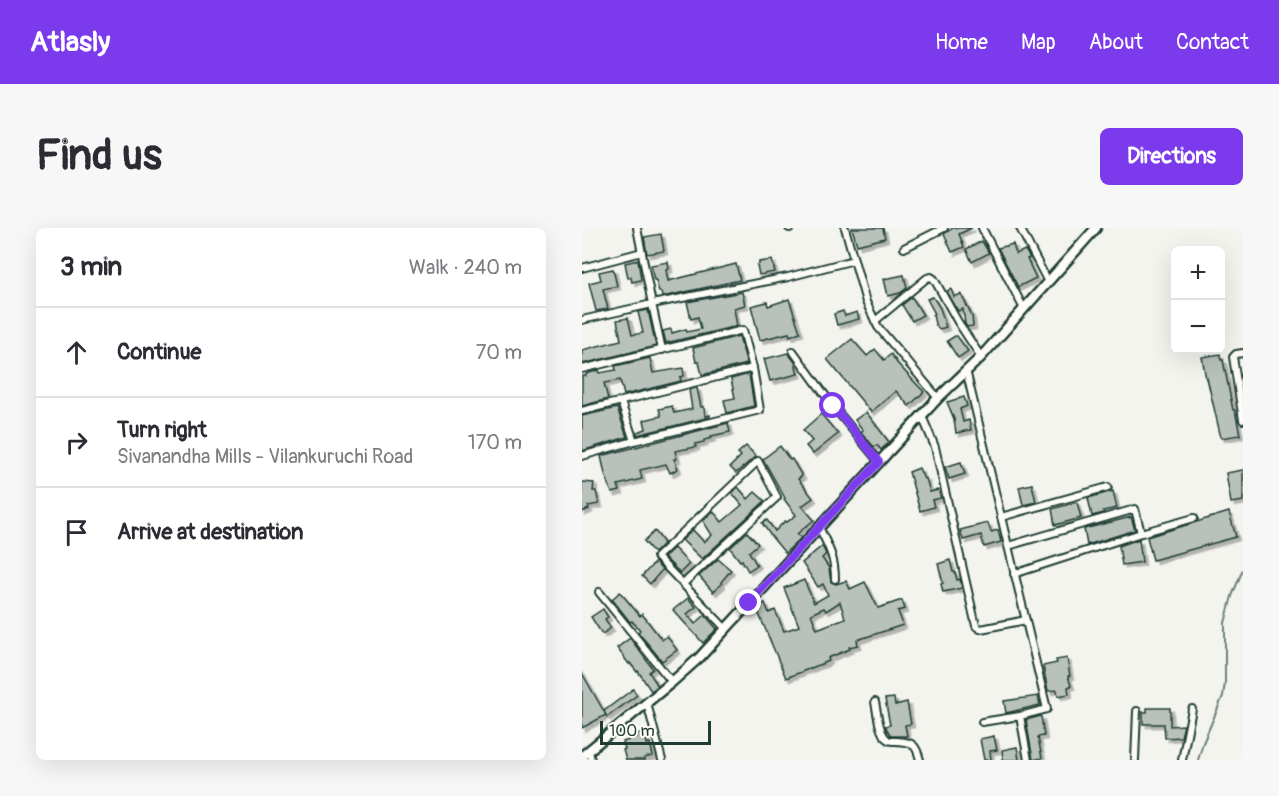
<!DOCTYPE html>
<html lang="en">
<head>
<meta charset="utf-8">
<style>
  :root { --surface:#fff; --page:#f7f7f7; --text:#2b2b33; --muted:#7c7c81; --line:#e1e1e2; --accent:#7c3aed }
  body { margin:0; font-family:Pangolin,sans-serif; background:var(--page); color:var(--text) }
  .controls { position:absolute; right:18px; top:18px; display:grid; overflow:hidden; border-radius:9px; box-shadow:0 6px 24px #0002 }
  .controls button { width:54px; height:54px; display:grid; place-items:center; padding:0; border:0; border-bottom:2px solid var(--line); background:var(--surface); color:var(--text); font:30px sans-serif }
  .scale { position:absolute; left:18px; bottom:15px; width:111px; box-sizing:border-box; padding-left:6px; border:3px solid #1f3d34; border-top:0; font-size:16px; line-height:21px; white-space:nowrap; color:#1f3d34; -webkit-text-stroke:4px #fdfcf7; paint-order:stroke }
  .stop { position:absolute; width:18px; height:18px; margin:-14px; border:4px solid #7c3aed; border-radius:50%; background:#fff }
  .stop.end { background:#7c3aed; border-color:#fff; box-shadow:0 2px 6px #0008 }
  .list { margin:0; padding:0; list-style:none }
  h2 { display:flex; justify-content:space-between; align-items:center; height:78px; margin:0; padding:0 24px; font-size:26px }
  h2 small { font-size:20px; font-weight:400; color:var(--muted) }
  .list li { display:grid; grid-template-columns:39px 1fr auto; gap:18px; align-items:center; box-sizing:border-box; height:90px; padding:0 24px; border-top:2px solid var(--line) }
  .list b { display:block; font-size:22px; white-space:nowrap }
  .list p { margin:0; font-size:20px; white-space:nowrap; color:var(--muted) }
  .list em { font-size:20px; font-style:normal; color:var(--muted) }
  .icon { flex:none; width:33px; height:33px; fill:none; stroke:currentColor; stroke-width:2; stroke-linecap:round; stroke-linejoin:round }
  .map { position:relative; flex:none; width:661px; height:532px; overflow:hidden; border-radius:9px }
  header { display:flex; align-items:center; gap:36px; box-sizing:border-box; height:84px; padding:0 30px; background:var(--accent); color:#fff }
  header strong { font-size:28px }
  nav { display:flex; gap:33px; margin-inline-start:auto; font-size:21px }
  .intro { display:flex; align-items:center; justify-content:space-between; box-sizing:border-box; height:144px; padding:0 36px }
  h1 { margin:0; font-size:42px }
  .button { padding:15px 27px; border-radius:9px; background:var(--accent); color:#fff; font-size:21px; font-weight:700 }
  main { display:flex; gap:36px; padding:0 36px }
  aside { flex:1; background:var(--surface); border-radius:9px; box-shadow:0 6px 24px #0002 }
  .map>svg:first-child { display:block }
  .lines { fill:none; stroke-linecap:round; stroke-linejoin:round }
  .stream { stroke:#6e8179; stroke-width:2 }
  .building { fill:#b9c1bb; stroke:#1f3d34; stroke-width:1.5; fill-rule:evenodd; filter:url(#shadow) }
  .minor-casing { stroke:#1f3d34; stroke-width:10 }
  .secondary-casing { stroke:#1f3d34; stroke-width:13 }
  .minor { stroke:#fdfcf7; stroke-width:6 }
  .secondary { stroke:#fdfcf7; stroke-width:8 }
  .route { stroke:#7c3aed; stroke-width:8 }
</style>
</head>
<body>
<header>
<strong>Atlasly</strong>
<nav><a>Home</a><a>Map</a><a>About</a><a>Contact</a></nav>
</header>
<div class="intro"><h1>Find us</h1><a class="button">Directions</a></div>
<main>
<aside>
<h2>3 min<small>Walk · 240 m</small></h2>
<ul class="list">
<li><svg class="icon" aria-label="ahead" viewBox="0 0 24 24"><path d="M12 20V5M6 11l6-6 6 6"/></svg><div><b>Continue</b></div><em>70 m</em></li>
<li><svg class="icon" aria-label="right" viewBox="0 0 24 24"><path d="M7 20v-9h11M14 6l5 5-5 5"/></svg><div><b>Turn right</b><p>Sivanandha Mills - Vilankuruchi Road</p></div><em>170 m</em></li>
<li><svg class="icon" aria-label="arrive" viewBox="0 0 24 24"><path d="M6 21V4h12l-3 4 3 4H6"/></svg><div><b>Arrive at destination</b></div></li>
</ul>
</aside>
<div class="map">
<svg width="661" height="532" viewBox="0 0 661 532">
  <defs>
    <filter id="shadow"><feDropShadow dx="3.5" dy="3.5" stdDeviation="0" flood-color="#0004"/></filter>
  </defs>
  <rect width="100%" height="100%" fill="#f4f4ef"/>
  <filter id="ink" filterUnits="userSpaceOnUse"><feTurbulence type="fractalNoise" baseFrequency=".0167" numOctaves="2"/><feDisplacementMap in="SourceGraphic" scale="12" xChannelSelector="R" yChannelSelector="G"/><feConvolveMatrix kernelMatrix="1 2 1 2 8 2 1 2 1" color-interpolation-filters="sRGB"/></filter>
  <g filter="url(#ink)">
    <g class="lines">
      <path class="stream" d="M616,532L621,515L641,468L643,455V395L650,368L661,341"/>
    </g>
    <g class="building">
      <path d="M270,0H301L303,10L275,17Z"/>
      <path d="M371,0H390L377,6L382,19L370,24L362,6Z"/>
      <path d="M79,6L82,23L65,26L62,9Z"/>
      <path d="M400,13L407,25L390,34L384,21Z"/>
      <path d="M431,16L434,26L443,22L448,30L445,31L454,50L436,59L416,20Z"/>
      <path d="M56,32L59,52L50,54L49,49L46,50L43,35Z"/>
      <path d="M190,32L193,44L177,47L175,37L177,36V34Z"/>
      <path d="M86,34L87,41L84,42L86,53L154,36L158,52L80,69L79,64H77L74,52H72L69,37Z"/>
      <path d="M31,41L35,58L21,61L26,81L14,83L7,55L19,52L17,44Z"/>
      <path d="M322,47L325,60L318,65L306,68L302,51Z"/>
      <path d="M369,61L372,69L379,66L390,88L391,98L385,99L383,96L381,81L376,83L365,63Z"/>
      <path d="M160,64L163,77L152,80L155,98L84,115L81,103L89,101L90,105L104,101L105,104L119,101L116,89L109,91L105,74Z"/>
      <path d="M330,69L341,87L330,93L320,77Z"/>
      <path d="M351,69L358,80L364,99L361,100L357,101L353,96L351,87L353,86L345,71Z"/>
      <path d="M207,71L218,104L208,108L207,105L178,112L169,78L185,74L186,78Z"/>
      <path d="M66,82L74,118L0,136V122L39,112L35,92L46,90L50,107L61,105L56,84Z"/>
      <path d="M261,83L263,88L275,84L277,91L255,97L252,86Z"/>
      <path d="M157,108L165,136L120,147L117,134H114L111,120Z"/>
      <path d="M373,108H375L386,123L376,130L365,113Z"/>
      <path d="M270,111L285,128L293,121L302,132L309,126L315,135L342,164L327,178L314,163L289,184L245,131Z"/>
      <path d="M206,125L213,134L216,146L188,153L182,131Z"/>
      <path d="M638,126L639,132H641L651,182H653L658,207L639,210L625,150L624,151L620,129Z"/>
      <path d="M68,130L71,145L101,140L102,148L98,149L99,153L42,167L38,152L22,155L26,171L0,178V148H4V146L17,142L18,145L34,142L33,138Z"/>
      <path d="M167,146L172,178L145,185L142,172L153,170L149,151Z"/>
      <path d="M113,160H115L119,179H122L123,188L128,187V189L55,207V204L64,201L62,192L79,188L77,181L90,178L92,185L110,181L107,162Z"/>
      <path d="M382,169L385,178L378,181L381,194L387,192L389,202L374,205L372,191L365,174Z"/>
      <path d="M35,180L45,209L0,223V188Z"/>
      <path d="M284,184L307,214L299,222L295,217L292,219L279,204L281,202L273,192Z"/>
      <path d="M239,186L256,206L231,226L224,218L230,213L221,202Z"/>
      <path d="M146,195L148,204L129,208L130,210L122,212V214L113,216L114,219L93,223L95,231H92L96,241L88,245L84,236L58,242L60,251L36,257L38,263L30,265L23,246L19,228Z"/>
      <path d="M164,218L174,228L154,245L148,239L159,228L156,225Z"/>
      <path d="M198,218L208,232L210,231L220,248L216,251L231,270L220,278L232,292L215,306L219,310L203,325L189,308L180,295L185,292L193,303L203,293L205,294L214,287L202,271L203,270L181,231Z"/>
      <path d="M379,234L383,246L367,251L363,239Z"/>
      <path d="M337,240L342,251L344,250L348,264L356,262L359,270L350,272L352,279L338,283L327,244Z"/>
      <path d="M661,242V273L649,275L644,245Z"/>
      <path d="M0,254L12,255L11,263H14L17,276L6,278L7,281L0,284Z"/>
      <path d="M450,256L454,274L441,277L437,259Z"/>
      <path d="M156,259L166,271L173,264L183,273L120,331L100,312L111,302L122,314L130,307L121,293L131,283L140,294L160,277L150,265Z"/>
      <path d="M531,263L535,280L521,283L522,285L510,288L506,270Z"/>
      <path d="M495,274L499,290L473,297L470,281Z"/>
      <path d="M647,284L654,309L571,332L565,309Z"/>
      <path d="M549,289L553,302L505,317L502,301Z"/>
      <path d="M406,295L409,304L416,302L419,314L402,319L399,307L381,312L378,302Z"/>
      <path d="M73,303L82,315L72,325L62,313Z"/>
      <path d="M165,304L176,316L167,324L175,337L166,343L160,332L158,333L148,320Z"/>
      <path d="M557,311L560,334L540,337L537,318Z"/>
      <path d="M240,318L244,326L240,330L247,340L249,354L254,356L264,353L268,361L283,354L296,380L320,372L323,381L316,383L321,397L275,412L276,417L267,419L268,421L246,430L247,433L204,450L174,379L183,375L187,385L193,382L202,403L217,398L202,360L222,352L232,375L246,367L241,356L236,359L220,335ZM258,374L263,390L235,401L229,386L242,380L244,383Z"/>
      <path d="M92,320L107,336L98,345L82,329Z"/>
      <path d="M136,331L149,342L139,354L140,356L131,364L117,348Z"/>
      <path d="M368,332L371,344H373L375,352L378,351L380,360L361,364L359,356L361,355L356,336Z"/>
      <path d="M73,334L80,342L68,356L60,348Z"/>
      <path d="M38,364L58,388L60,386L80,412L85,408L95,422L80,433L56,404L58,402L50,393L48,394L30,371Z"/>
      <path d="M106,370L114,379L105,386L113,396L123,387L135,401L121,415L91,382Z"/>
      <path d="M21,381L26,389L23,391L29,400L20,406L9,389Z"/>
      <path d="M48,410L71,441L67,444L76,458L69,463L56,443L55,444L48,435L47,436L35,420Z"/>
      <path d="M485,430L488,448H486L489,458L486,459L487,466L476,468L475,462L466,463L461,438L475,435L474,432Z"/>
      <path d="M0,445L24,487L0,500Z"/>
      <path d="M51,461L55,467L25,489L22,483Z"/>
      <path d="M456,468L458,477L424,485L422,473Z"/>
      <path d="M312,470L313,477L325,474L329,496L323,497L325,508H309L303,498L308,497L303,471Z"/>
      <path d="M565,480H588V498L602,497L599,509L583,510L582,496H561V484H565Z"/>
      <path d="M459,488L462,508L456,509L460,530L451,532L444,492Z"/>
      <path d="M63,505L65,516L68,515L71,528L62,530L63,532H44L41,522L43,521L41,514L55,509L54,506Z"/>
      <path d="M412,508L415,522L408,523L409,532H402L398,511Z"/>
      <path d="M435,519L437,532H421L420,522Z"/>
    </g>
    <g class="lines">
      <defs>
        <g id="minor">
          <path d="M207,0H208"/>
          <path d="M263,0L284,74L296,99L356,170"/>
          <path d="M400,0L442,81"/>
          <path d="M438,0L466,54"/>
          <path d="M322,20L362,0"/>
          <path d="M0,40L60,24"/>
          <path d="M0,92L70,76L55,0"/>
          <path d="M293,93L345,50L349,49L352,51L376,94L399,129"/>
          <path d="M80,122L70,76L206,49L272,32"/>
          <path d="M211,123L251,178L297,234"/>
          <path d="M661,125L654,126L651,129L661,192"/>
          <path d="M0,141L161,102L171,140"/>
          <path d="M384,142L465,481L438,488L446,532"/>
          <path d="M39,174L52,213"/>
          <path d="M0,183L171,140L178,182L52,213L0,228"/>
          <path d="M340,188L353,219L394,398L398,401L404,400L444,392"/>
          <path d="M419,289L526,259"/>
          <path d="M237,299C246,318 253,329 253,351"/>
          <path d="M426,318L553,281L559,305"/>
          <path d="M432,346L559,305L612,290"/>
          <path d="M101,356L195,269L176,233L75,329L143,400"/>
          <path d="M17,364L90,454"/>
          <path d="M293,474C295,483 297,506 305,511C308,514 310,513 314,513C331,514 334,516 338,532"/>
          <path d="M65,475L80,532"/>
          <path d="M400,494L438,488"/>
          <path d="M7,523L9,532"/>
          <path d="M553,532L555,483"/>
          <path d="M600,532L610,481"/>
        </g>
        <path id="secondary" d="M0,528L90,454L118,429L356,170L399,129L514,0"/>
      </defs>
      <use href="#minor" class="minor-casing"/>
      <use href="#secondary" class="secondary-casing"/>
      <use href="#minor" class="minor"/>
      <use href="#secondary" class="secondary"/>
    </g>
  </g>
  <g class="lines" filter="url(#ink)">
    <path class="route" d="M167,375L297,234L251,178"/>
  </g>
</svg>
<div class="controls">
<button>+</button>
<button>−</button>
</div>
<div class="scale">100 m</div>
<div class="stop" style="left:251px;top:178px"></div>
<div class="stop end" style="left:167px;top:375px"></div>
</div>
</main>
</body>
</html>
